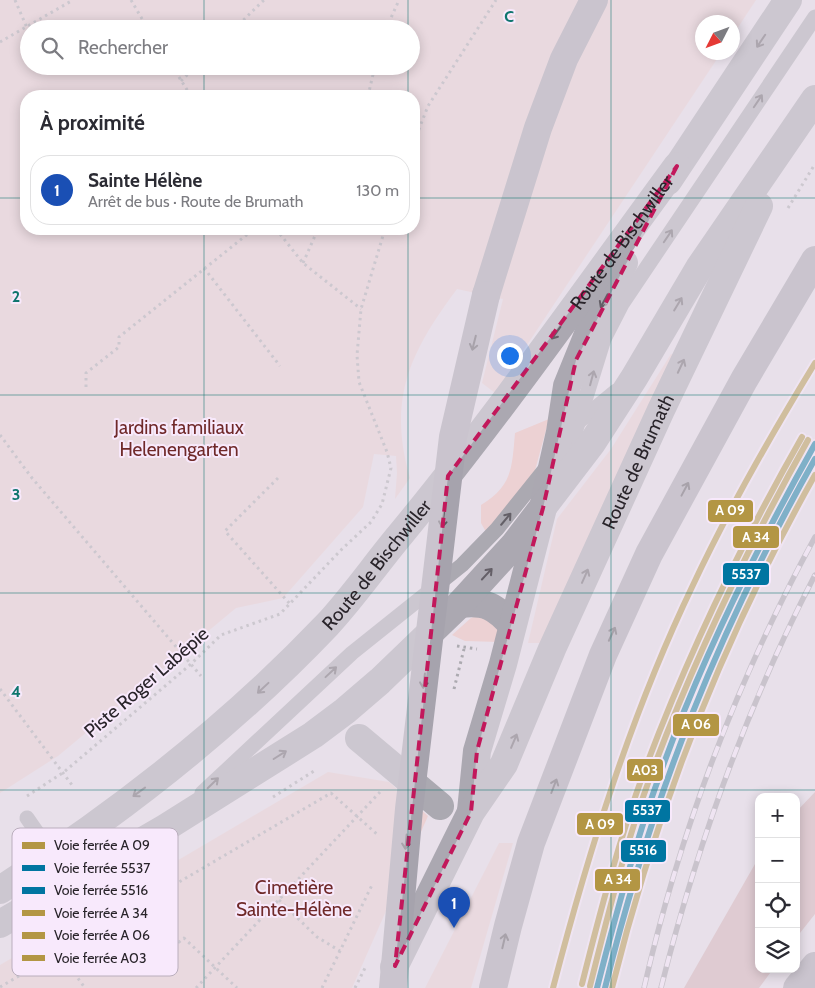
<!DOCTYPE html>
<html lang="fr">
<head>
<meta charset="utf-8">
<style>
  :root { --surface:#fff; --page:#f2f2f3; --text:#2b2b33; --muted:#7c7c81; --line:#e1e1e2; --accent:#2563eb }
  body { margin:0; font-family:Cabin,sans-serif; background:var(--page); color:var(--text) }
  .controls { position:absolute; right:15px; bottom:15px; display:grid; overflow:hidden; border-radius:10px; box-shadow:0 2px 12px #0003 }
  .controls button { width:45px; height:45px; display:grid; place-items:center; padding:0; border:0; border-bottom:1px solid var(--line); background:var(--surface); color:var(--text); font:25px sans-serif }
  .compass { position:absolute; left:695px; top:15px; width:45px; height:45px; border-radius:50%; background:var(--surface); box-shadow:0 2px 12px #0003; rotate:228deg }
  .you { position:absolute; left:509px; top:355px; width:18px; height:18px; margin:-12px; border:4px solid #fff; border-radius:50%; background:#1a73e8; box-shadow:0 0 0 8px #1a73e833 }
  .badge { display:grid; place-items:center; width:32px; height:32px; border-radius:50%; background:var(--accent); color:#fff; font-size:16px; font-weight:700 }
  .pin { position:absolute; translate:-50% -41px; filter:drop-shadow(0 1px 2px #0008) }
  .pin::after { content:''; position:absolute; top:26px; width:18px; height:15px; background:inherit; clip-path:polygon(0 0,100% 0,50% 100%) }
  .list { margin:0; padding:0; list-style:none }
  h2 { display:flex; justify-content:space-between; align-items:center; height:65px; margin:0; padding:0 20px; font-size:21px }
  h2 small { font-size:16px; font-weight:400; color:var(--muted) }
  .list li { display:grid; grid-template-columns:32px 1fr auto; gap:15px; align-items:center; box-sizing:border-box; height:70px; margin:0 10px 10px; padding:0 10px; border:1px solid var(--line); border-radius:20px }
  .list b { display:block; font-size:19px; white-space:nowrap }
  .list p { margin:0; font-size:16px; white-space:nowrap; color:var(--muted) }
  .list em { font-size:16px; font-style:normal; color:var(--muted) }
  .icon { flex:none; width:28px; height:28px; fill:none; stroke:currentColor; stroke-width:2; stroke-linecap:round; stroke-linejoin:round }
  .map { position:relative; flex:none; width:815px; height:988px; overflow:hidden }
  .search { position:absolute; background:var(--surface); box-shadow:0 2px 12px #0003; left:20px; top:20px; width:400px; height:55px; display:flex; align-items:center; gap:12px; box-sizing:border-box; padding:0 18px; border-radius:28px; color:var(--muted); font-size:19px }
  .panel { position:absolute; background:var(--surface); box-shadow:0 2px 12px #0003; left:20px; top:90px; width:400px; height:145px; border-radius:20px }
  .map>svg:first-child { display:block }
  .green { fill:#ecd1d3; fill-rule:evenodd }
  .forest { fill:#d5b2b5 }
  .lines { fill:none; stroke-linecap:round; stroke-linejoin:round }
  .path { stroke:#acaab0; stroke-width:3; stroke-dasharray:2.5 4; stroke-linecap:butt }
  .service { stroke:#aba9b1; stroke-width:15 }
  .minor { stroke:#aba9b1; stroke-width:28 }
  .secondary { stroke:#aba8b1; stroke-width:28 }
  .trunk { stroke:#a6a3ad; stroke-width:28 }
  .rail-casing { stroke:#a4a0a8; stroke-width:5.5 }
  .rail { stroke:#f8e9fc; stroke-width:4; stroke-dasharray:11; stroke-linecap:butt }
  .trunk-bridge { stroke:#a6a3ad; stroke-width:28 }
  .rail-1-casing { stroke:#f8e9fc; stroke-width:10 }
  .rail-2-casing { stroke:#f8e9fc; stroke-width:10 }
  .rail-3-casing { stroke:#f8e9fc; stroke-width:10 }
  .rail-4-casing { stroke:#f8e9fc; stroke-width:10 }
  .rail-5-casing { stroke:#f8e9fc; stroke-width:10 }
  .rail-6-casing { stroke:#f8e9fc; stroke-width:10 }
  .rail-1 { stroke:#b39644; stroke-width:6 }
  .rail-2 { stroke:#0075a1; stroke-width:6 }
  .rail-3 { stroke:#0075a1; stroke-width:6 }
  .rail-4 { stroke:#b39644; stroke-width:6 }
  .rail-5 { stroke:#b39644; stroke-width:6 }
  .rail-6 { stroke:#b39644; stroke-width:6 }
  .oneway { stroke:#645f67 }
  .oneway2 { stroke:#646067 }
  .oneway3 { stroke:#5b575e }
  .marked { fill:none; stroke:#c2185b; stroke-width:4; stroke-dasharray:10 6; stroke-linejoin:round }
  .grid { fill:none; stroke:#0f766e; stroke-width:1; stroke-opacity:0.55 }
  .labels { text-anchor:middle; stroke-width:4; stroke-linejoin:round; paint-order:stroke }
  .street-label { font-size:19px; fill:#29242a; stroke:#f8e9fc }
  .park-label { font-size:19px; fill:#6f2929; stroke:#f8e9fc }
  .key { fill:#f8e9fc; stroke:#baaebd; stroke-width:1 }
  .key-label { font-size:14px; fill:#29242a }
  .grid-label { font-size:16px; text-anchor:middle; font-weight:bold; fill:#0f766e; stroke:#f8e9fc; stroke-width:4; stroke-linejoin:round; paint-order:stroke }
  .line-badge { stroke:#f8e9fc; stroke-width:2 }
  .badge-label { font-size:14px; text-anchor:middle; font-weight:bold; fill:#fff }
</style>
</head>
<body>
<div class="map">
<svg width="815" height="988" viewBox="0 0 815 988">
  <rect width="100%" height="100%" fill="#e8e0ea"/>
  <g class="green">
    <path d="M0,0H756L733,35L732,22H702V52L721,53L495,393L482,383L503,299L457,289C410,352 387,399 410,478L395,499L397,473L396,456L374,454L363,507L283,598L236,608L58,756L0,793ZM29,29H411V66H29ZM26,96H414V229H26Z"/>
    <path d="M671,354L674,355V357L607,496L542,643H528L557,519L611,449Z"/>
    <path d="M549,419L534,474L486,532L481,523V505C513,486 512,466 515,433Z"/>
    <path d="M477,616C490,617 502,628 499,642L465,641L452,635L471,618Z"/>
    <path d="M328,772L389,782L428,816L352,988H0V965Z"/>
    <path d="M499,843H513L471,988H425Z"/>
  </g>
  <g class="forest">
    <path d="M815,792V914L796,938V812Z"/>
    <path d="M759,857V969H773L759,988H684Z"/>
  </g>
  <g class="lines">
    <g class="path">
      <path d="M15,0L27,28"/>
      <path d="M131,0L148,29"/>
      <path d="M234,29L264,0"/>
      <path d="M386,29L399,0"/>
      <path d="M0,42L73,0"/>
      <path d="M172,66L191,96"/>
      <path d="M181,81L196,66"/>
      <path d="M368,96L375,66"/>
      <path d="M414,142L428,106L496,0"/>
      <path d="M788,208L815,164"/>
      <path d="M276,229L303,263L361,309"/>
      <path d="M303,263L318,229"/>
      <path d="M204,268L280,366"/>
      <path d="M86,387V373L119,347V337L254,229"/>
      <path d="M0,435L32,478L201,676"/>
      <path d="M278,478L225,531L290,604"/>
      <path d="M457,646L477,649"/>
      <path d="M0,689L72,785"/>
      <path d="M454,689L464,649"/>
      <path d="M27,796L64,772L191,664L221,635L280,614L342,549L371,522L382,504L391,468L387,452L359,382L357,355L361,309L385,229"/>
      <path d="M273,797L314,771"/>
      <path d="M279,900L317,937L340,951"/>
      <path d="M146,901L179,942L184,938L237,988"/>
      <path d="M59,952L85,988"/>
      <path d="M0,987L331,793L379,836"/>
      <path d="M196,988L380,792"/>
      <path d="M322,988L372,885"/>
      <path d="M355,988L365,968"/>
    </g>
    <g class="service">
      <path d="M576,424L616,391"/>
      <path d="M569,452L604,339L622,304L815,17"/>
      <path d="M202,793L352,653L462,565L497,529L546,468"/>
      <path d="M27,818L61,867L37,894"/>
    </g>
    <path class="minor" d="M359,738L440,806"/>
    <g class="secondary">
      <path d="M668,181L788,0"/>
      <path d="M460,604C485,601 495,606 512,625"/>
      <path d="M471,811L477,751L503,664L543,508L560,432L567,386L595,317L624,263"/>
      <path id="s1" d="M0,890C118,814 230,727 327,625C353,597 375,565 400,535C498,416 586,290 677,166"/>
      <path d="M0,924L165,828L313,735L345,711L380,681L460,604L514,545L592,443L634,378L699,268L815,99"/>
      <path id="s2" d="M394,967L471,812L504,764L552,649L661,410L759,206"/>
    </g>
    <g class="trunk">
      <path d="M486,295L538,128L564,59L594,0"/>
      <path d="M493,988L508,926L531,843L603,655L649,554L744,380L815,260"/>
      <path d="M797,988L815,966"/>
    </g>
    <defs>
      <g id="rail">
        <path d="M644,988C680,831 738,678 815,537"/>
        <path d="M661,988C697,845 747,706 815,575"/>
      </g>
    </defs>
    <use href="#rail" class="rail-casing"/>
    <use href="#rail" class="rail"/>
    <path class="trunk-bridge" d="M393,988L409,809L453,437L486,295"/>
    <defs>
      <path id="rail-1" d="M553,988C589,850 631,714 693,585C729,508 771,435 815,363"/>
      <path id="rail-2" d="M597,988C615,917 634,846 659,777C700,661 755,551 815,444"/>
      <path id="rail-3" d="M605,988C652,796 718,631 815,459"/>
      <path id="rail-4" d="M590,986C608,914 626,842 652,772C695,657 748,547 808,440"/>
      <path id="rail-5" d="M612,988C657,806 723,638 815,475"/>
      <path id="rail-6" d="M582,984C600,912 619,840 645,769C688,654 741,544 802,437"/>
    </defs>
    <use href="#rail-1" class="rail-1-casing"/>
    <use href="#rail-2" class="rail-2-casing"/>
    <use href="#rail-3" class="rail-3-casing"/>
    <use href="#rail-4" class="rail-4-casing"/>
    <use href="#rail-5" class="rail-5-casing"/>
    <use href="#rail-6" class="rail-6-casing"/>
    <use href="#rail-1" class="rail-1"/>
    <use href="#rail-2" class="rail-2"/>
    <use href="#rail-3" class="rail-3"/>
    <use href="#rail-4" class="rail-4"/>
    <use href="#rail-5" class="rail-5"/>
    <use href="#rail-6" class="rail-6"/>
  </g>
  <defs><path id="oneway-shaft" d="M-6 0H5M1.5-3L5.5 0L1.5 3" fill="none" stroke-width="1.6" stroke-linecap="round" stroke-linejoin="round" transform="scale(1.25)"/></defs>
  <g class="oneway">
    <use href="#oneway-shaft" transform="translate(761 41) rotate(124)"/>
    <use href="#oneway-shaft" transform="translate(604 301) rotate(118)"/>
    <use href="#oneway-shaft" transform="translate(678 304) rotate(-59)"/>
    <use href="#oneway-shaft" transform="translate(556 333) rotate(126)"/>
    <use href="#oneway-shaft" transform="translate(681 366) rotate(-65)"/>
    <use href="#oneway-shaft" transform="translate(487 574) rotate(-47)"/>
    <use href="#oneway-shaft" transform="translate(585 576) rotate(-66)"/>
    <use href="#oneway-shaft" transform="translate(263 688) rotate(137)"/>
    <use href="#oneway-shaft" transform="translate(514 741) rotate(-67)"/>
    <use href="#oneway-shaft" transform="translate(280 755) rotate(-32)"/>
    <use href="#oneway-shaft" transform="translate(139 792) rotate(144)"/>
  </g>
  <g class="oneway2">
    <use href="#oneway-shaft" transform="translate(758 101) rotate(-56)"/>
    <use href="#oneway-shaft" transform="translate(668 236) rotate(-56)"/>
    <use href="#oneway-shaft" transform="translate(592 378) rotate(-75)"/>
    <use href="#oneway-shaft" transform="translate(506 519) rotate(-50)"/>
    <use href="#oneway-shaft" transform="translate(331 672) rotate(-43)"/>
    <use href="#oneway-shaft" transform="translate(213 783) rotate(-44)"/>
  </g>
  <g class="oneway3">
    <use href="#oneway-shaft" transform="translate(474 343) rotate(104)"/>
    <use href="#oneway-shaft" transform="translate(685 489) rotate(-62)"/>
    <use href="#oneway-shaft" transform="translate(443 520) rotate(97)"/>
    <use href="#oneway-shaft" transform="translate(612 634) rotate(-65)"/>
    <use href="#oneway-shaft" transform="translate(424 681) rotate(97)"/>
    <use href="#oneway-shaft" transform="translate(554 786) rotate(-69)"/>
    <use href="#oneway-shaft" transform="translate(406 842) rotate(95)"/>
    <use href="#oneway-shaft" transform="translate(504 941) rotate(-77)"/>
  </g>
  <path d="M0 0H815V988H0ZM677,166L576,360L543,508L477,751L471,812L395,966L448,476Z" fill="#e8e0ea" fill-opacity=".55" fill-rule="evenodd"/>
  <path class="marked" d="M677,166L576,360L543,508L477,751L471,812L395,966L448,476Z"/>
  <path class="grid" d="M204,0V29M408,0V29M611,0V988M204,66V96M408,66V96M0,198H26M414,198H815M204,229V988M408,229V988M0,395H815M0,593H815M0,790H815"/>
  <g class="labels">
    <g class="street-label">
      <text dy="7" stroke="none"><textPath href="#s1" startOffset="905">Route de Bischwiller</textPath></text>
      <text dy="7" stroke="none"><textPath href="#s2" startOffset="562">Route de Brumath</textPath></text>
      <text dy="7" stroke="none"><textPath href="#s1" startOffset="500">Route de Bischwiller</textPath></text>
      <text transform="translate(146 682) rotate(-41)" y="7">Piste Roger Labépie</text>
    </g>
    <g class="park-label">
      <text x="179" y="434">Jardins familiaux<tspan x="179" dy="22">Helenengarten</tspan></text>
      <text x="294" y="894">Cimetière<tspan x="294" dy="22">Sainte-Hélène</tspan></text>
    </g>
  </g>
  <rect x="12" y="828" width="166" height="148" rx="8" class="key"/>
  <rect x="22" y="842" width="23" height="7" fill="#b39644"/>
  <rect x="22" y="865" width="23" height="6" fill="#0075a1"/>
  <rect x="22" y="887" width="23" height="7" fill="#0075a1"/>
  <rect x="22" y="910" width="23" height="6" fill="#b39644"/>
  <rect x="22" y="932" width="23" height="7" fill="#b39644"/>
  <rect x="22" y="955" width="23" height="6" fill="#b39644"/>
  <g class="key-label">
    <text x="54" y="850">Voie ferrée A 09</text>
    <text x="54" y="873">Voie ferrée 5537</text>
    <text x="54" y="895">Voie ferrée 5516</text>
    <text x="54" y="918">Voie ferrée A 34</text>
    <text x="54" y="940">Voie ferrée A 06</text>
    <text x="54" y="963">Voie ferrée A03</text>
  </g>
  <g class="grid-label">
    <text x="509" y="22">C</text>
    <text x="16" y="302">2</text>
    <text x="16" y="500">3</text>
    <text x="16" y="697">4</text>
  </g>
  <g class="line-badge">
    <rect x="707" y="499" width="47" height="24" rx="5" fill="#b39644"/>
    <rect x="732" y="525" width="48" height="24" rx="5" fill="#b39644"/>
    <rect x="722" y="562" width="48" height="24" rx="5" fill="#0075a1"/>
    <rect x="672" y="713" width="48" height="24" rx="5" fill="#b39644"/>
    <rect x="626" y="758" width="38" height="24" rx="5" fill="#b39644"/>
    <rect x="624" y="799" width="47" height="24" rx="5" fill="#0075a1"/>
    <rect x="576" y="812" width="48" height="24" rx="5" fill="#b39644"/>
    <rect x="620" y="839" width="47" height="24" rx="5" fill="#0075a1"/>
    <rect x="594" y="868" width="47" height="24" rx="5" fill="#b39644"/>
  </g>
  <g class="badge-label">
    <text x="730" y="515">A 09</text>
    <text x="756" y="542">A 34</text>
    <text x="746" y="579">5537</text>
    <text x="696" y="729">A 06</text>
    <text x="645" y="775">A03</text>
    <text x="647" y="815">5537</text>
    <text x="600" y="829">A 09</text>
    <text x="643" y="855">5516</text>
    <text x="618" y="884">A 34</text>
  </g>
</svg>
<div class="controls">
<button>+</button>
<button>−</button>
<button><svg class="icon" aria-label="locate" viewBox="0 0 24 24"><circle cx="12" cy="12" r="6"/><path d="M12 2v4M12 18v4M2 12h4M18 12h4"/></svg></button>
<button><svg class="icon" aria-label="layers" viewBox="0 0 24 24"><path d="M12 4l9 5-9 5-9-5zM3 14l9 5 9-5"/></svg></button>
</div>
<svg class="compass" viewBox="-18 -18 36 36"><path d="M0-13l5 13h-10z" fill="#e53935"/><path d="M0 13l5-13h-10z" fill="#7c7c81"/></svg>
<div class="you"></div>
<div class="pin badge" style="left:454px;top:928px;background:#1a4fb4">1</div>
<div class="search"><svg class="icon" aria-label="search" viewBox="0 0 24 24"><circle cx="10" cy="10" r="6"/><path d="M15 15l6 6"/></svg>Rechercher</div>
<section class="panel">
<h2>À proximité<small></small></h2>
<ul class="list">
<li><span class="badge" style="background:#1a4fb4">1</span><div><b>Sainte Hélène</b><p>Arrêt de bus · Route de Brumath</p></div><em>130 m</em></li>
</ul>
</section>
</div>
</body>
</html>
